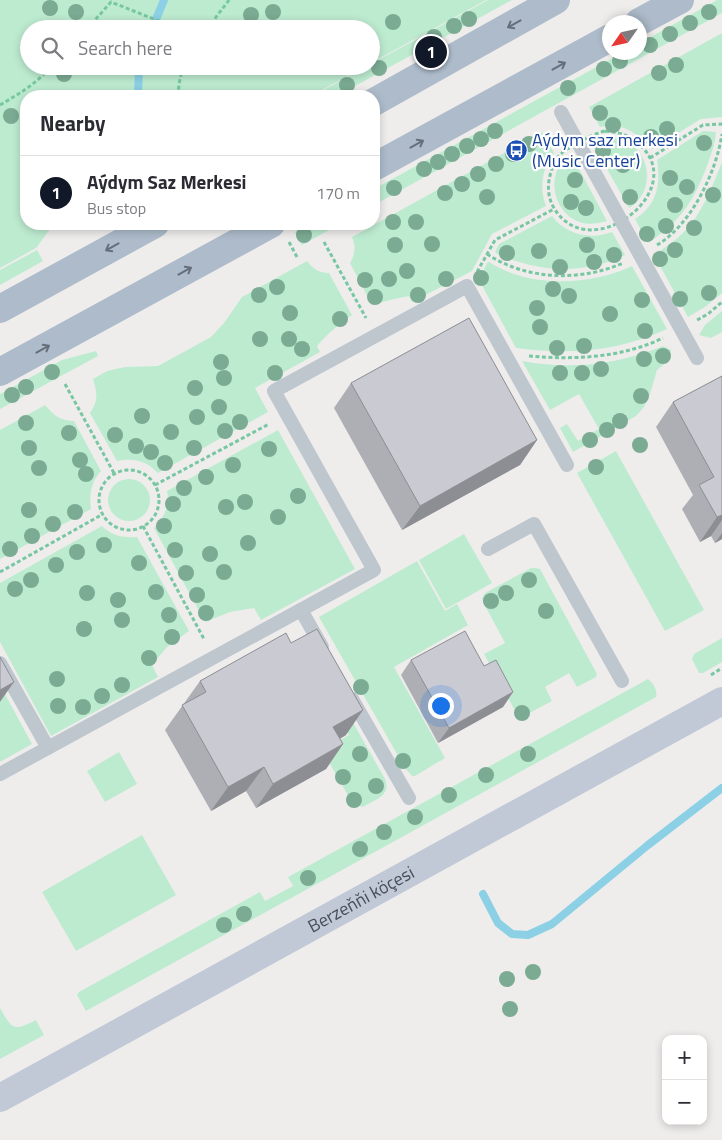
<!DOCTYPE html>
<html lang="en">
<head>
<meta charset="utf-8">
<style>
  :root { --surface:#fff; --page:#f7f7f7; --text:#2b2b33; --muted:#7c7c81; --line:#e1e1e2; --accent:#111827 }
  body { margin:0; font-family:"Titillium Web",sans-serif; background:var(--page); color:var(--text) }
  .controls { position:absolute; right:15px; bottom:15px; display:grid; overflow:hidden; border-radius:10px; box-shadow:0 2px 8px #0003 }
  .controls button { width:45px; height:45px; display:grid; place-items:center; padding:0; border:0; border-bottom:1px solid var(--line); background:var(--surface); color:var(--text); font:25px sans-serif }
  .compass { position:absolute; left:602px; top:15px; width:45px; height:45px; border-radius:50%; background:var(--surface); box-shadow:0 2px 8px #0003; rotate:236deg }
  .you { position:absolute; left:440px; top:705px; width:18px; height:18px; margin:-12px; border:4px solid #fff; border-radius:50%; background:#1a73e8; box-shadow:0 0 0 8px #1a73e833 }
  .badge { display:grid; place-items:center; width:32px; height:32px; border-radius:50%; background:var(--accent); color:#fff; font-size:16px; font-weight:700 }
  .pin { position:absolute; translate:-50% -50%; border:2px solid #fff; box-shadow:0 1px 5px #0006 }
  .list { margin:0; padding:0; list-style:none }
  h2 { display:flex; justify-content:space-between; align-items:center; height:65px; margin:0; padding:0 20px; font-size:21px }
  h2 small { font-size:16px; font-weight:400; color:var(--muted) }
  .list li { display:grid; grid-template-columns:32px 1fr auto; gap:15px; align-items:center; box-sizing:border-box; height:75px; padding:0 20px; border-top:1px solid var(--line) }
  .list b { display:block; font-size:19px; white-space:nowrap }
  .list p { margin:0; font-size:16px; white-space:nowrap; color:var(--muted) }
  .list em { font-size:16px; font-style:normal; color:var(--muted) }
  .icon { flex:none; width:28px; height:28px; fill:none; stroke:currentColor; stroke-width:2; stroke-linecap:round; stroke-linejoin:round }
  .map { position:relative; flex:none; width:722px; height:1140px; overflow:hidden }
  .search { position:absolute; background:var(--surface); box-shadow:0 2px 8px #0003; left:20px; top:20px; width:360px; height:55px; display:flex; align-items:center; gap:12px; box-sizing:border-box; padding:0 18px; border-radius:28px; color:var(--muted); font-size:19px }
  .panel { position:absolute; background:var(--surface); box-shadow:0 2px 8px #0003; left:20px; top:90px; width:360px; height:140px; border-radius:20px }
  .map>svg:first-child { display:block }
  .green { fill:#bdebd0 }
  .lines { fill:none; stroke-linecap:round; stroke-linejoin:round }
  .stream { stroke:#8cd0e6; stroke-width:8 }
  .path { stroke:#77c7a2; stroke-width:3; stroke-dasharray:4 2.5; stroke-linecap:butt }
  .lane { stroke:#bec6ce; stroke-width:14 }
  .secondary { stroke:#c0c9d5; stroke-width:28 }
  .primary { stroke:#adbbca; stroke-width:28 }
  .tree { fill:#7bab93 }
  .wall { fill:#aeafb5 }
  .shaded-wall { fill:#8d8e93 }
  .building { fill:#cacbd2; stroke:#8d8e93 }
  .oneway { stroke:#656f7b }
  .labels { text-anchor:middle; stroke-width:4.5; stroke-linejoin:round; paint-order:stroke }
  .transit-label { font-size:18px; fill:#164399; stroke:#fff; text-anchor:start }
  .street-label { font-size:18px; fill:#464f59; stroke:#fff }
</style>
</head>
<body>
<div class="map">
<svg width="722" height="1140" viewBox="0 0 722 1140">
  <rect width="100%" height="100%" fill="#efedec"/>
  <g class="green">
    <path d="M0,0H486L371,63V29H29V66H366L311,96H26V224H54L36,248L0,268Z"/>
    <path d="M488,0H512L337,96H313L367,66H371V64Z"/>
    <path d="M717,0H722V13L374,205V189L622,53L640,52V43Z"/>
    <path d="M722,33V117L701,119L652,149C637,134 624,122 600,127L589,107Z"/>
    <path d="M703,131L716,132C715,144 711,155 707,166C693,202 681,221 648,243L635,219C657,205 661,184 657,160Z"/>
    <path d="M542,132L554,153C542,168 539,188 546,206L492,234L472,271L412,302L409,296L390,300L372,305L350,263C355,254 356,247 352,237Z"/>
    <path d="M607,137C615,138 622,139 629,143C653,158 653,194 629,208L592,142Z"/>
    <path d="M571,154L607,221C599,223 591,225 583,223C553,216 543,171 571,154Z"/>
    <path d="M722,162V293L705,307L688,317L654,255C664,248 674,242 683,233C702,214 712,187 722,162Z"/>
    <path d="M552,216C566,235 591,240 612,232L625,255C589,272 553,273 516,261C508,259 501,258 495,252L499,244Z"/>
    <path d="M310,224H340L302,245L295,232Z"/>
    <path d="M37,250L43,261L0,285V270Z"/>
    <path d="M307,261C313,269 319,273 329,273L352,315C338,324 328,334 317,346L320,352L255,388L268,412L158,473C145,460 134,458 117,461L90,413C99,400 97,393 93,379L107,371L125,367L158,366L211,337L224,323L242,297Z"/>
    <path d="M489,262C529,288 590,286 632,266L667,329C617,352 570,355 516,348L479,280L487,263Z"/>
    <path d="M722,311V332L711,338L699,335L705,325Z"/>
    <path d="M663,346L671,350L668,361L657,370L650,394L644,407L636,416L573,452L560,428L567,424L578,441L599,429L579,394L550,410L522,361C572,370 616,365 663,346Z"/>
    <path d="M96,351L98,356L0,409V394L62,360Z"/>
    <path d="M45,405C55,416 59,420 74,421L101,471C91,482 89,495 91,509L0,559V430Z"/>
    <path d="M278,430L355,569L261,620L254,608L230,612L205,622L154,528C164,518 170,506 167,491Z"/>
    <path d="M616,451L704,610L665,631L577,473Z"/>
    <circle cx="129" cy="500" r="21"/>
    <path d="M102,526C111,536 125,538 137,537L189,631L167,647L152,665L158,677L51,736L0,642V583Z"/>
    <path d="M464,534L492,583L446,609L419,560Z"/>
    <path d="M417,561L445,611L457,604L468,625L394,667L445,758L415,776H412L405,768L319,617Z"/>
    <path d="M531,568H535L540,569L597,674L596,677L577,687L569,673L545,687L552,701L520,718L518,716L484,654L505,643L483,602L482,598L485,593Z"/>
    <path d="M722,638V662L703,673H699L692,659L694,654Z"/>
    <path d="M308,643L385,779C391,796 376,799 363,807L353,804L322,750L349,735L301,651Z"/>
    <path d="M648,679C653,683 658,690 656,697L86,1011L77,995L79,992L260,892L265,901L293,886L288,877Z"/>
    <path d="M0,685L32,744L0,762Z"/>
    <path d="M119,752L137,784L105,802L87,771Z"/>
    <path d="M142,835L176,895L76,951L42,892Z"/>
    <path d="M0,1008C12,1029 13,1032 36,1020L44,1035L0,1059Z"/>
  </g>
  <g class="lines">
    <g class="stream">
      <path d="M152,29L164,0"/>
      <path d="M138,96L139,66"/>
      <path d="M483,894L498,923L512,934L528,935L552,924L648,845L722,788"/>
    </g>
    <g class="path">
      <path d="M87,29L111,2L179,29"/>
      <path d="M207,29L229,0"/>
      <path d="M178,96L179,84L183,66"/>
      <path d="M0,105C19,94 37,83 52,66"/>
      <path d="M605,131C622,133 630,135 642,147C684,189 604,255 564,220C548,206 545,188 552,169C554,163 557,157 562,153C564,150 568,149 571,147C583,140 593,134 605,131Z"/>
      <path d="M650,158L703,125L722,124"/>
      <path d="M289,242L297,257"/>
      <path d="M324,242L366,318"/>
      <path d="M657,245C691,225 716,173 722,134"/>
      <path d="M487,254C526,280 580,282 623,263"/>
      <path d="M477,272L495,240L554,209"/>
      <path d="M697,320L708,314L722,302"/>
      <path d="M529,356C574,360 621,358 663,338"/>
      <path d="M65,384L114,473"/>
      <circle cx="129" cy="500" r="30"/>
      <path d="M155,485L269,424"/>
      <path d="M143,526L204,639"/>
      <path d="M0,572L103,514"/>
      <path d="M711,675L722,668"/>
    </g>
    <g class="lane">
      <path d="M561,112L697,358"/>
      <path d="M488,549L534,524L622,681"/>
      <path d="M301,610L322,647"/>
      <path d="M0,663L48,748"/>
      <path d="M352,699L409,798"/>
      <path d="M0,774L374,570L274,391L467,286L567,465"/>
    </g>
    <path class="secondary" id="s1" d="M0,1098L722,701"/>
    <g class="primary">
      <path d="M639,22L680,0"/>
      <path d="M374,102L556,0"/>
      <path d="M374,167L610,38"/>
      <path d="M0,309L155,224"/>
      <path d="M0,372L271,224"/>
    </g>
  </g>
  <g class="tree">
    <circle cx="50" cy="8" r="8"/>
    <circle cx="76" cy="12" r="8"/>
    <circle cx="273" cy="12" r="8"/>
    <circle cx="709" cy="12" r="8"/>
    <circle cx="251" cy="15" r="8"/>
    <circle cx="469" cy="19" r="8"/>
    <circle cx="393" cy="22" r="8"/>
    <circle cx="690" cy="23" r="8"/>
    <circle cx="454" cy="26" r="8"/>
    <circle cx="670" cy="34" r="8"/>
    <circle cx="434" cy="37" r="8"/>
    <circle cx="650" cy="45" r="8"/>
    <circle cx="620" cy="61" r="8"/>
    <circle cx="676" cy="65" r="8"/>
    <circle cx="379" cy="68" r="8"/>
    <circle cx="604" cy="69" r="8"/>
    <circle cx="659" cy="73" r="8"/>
    <circle cx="64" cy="74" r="8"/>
    <circle cx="347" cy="85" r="8"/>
    <circle cx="568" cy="88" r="8"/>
    <circle cx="600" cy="113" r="8"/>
    <circle cx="11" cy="116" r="8"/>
    <circle cx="613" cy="125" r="8"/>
    <circle cx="667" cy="129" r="8"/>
    <circle cx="495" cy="131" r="8"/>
    <circle cx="651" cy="137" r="8"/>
    <circle cx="481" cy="139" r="8"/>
    <circle cx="704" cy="143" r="8"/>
    <circle cx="529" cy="144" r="8"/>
    <circle cx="467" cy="146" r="8"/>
    <circle cx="603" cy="151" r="8"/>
    <circle cx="452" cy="154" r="8"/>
    <circle cx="513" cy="154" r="8"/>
    <circle cx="438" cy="162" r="8"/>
    <circle cx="496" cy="164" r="8"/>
    <circle cx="623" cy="165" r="8"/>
    <circle cx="424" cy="169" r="8"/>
    <circle cx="478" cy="174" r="8"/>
    <circle cx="670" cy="178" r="8"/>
    <circle cx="575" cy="180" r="8"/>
    <circle cx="462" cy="184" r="8"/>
    <circle cx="687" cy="187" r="8"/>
    <circle cx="394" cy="188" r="8"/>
    <circle cx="445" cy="193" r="8"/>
    <circle cx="713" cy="195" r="8"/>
    <circle cx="487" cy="197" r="8"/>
    <circle cx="630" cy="197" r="8"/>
    <circle cx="571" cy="202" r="8"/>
    <circle cx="675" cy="205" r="8"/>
    <circle cx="586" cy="208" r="8"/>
    <circle cx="393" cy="222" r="8"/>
    <circle cx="416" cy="222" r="8"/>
    <circle cx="666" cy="226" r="8"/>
    <circle cx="694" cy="228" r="8"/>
    <circle cx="647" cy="234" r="8"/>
    <circle cx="304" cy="235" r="8"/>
    <circle cx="432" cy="244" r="8"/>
    <circle cx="395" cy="245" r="8"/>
    <circle cx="587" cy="245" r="8"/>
    <circle cx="675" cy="250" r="8"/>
    <circle cx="539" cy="251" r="8"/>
    <circle cx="507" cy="253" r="8"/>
    <circle cx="614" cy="255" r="8"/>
    <circle cx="660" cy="259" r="8"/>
    <circle cx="594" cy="262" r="8"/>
    <circle cx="560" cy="267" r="8"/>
    <circle cx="407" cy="271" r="8"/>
    <circle cx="481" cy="278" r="8"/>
    <circle cx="389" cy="279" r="8"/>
    <circle cx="446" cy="279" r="8"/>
    <circle cx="365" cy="280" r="8"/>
    <circle cx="277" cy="287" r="8"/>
    <circle cx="553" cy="289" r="8"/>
    <circle cx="709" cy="293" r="8"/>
    <circle cx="259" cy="295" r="8"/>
    <circle cx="418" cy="295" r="8"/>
    <circle cx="569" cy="296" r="8"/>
    <circle cx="375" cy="297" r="8"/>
    <circle cx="680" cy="299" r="8"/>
    <circle cx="642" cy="300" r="8"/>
    <circle cx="537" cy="308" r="8"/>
    <circle cx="290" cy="313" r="8"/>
    <circle cx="610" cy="314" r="8"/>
    <circle cx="340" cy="319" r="8"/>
    <circle cx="540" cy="327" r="8"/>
    <circle cx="645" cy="331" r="8"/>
    <circle cx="260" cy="339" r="8"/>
    <circle cx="289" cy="339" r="8"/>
    <circle cx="584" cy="346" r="8"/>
    <circle cx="557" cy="348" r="8"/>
    <circle cx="302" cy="349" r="8"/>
    <circle cx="663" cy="356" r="8"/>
    <circle cx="644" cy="359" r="8"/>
    <circle cx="221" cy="362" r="8"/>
    <circle cx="601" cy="369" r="8"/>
    <circle cx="52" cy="372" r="8"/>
    <circle cx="275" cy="373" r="8"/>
    <circle cx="560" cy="373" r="8"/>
    <circle cx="582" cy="373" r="8"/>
    <circle cx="224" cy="378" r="8"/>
    <circle cx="26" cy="387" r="8"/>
    <circle cx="195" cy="388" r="8"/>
    <circle cx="12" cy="395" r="8"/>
    <circle cx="641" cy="396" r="8"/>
    <circle cx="219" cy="407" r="8"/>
    <circle cx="142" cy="416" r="8"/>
    <circle cx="197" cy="417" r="8"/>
    <circle cx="620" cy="421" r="8"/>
    <circle cx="240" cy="422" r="8"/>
    <circle cx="26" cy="423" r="8"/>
    <circle cx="607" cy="430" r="8"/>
    <circle cx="225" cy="431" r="8"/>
    <circle cx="171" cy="432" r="8"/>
    <circle cx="69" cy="433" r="8"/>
    <circle cx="115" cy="435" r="8"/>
    <circle cx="590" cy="440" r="8"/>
    <circle cx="640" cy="445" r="8"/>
    <circle cx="136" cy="446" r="8"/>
    <circle cx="29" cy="448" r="8"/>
    <circle cx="194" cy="448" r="8"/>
    <circle cx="269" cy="449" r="8"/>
    <circle cx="151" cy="452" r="8"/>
    <circle cx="80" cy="460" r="8"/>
    <circle cx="165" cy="463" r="8"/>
    <circle cx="233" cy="465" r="8"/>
    <circle cx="596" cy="467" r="8"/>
    <circle cx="39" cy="468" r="8"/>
    <circle cx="86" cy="474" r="8"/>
    <circle cx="206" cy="477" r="8"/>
    <circle cx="184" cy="488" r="8"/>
    <circle cx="298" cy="496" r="8"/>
    <circle cx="245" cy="502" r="8"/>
    <circle cx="173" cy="504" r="8"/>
    <circle cx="226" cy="507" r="8"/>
    <circle cx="29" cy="510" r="8"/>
    <circle cx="75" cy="512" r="8"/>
    <circle cx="278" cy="517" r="8"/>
    <circle cx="53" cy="524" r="8"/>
    <circle cx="164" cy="526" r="8"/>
    <circle cx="32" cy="536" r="8"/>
    <circle cx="248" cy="543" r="8"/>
    <circle cx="104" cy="545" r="8"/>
    <circle cx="10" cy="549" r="8"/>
    <circle cx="175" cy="550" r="8"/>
    <circle cx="77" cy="552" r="8"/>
    <circle cx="210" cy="554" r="8"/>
    <circle cx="139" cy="563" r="8"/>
    <circle cx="56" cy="565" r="8"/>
    <circle cx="224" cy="572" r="8"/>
    <circle cx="186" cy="573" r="8"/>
    <circle cx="31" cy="580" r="8"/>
    <circle cx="529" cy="580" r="8"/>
    <circle cx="15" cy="589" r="8"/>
    <circle cx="156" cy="592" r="8"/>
    <circle cx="87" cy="593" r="8"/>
    <circle cx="506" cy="593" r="8"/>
    <circle cx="197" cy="595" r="8"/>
    <circle cx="118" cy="600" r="8"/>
    <circle cx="491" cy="601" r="8"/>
    <circle cx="546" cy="611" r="8"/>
    <circle cx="206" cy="613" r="8"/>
    <circle cx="169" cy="615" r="8"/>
    <circle cx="122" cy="620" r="8"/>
    <circle cx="84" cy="629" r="8"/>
    <circle cx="172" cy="637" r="8"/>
    <circle cx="149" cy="658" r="8"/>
    <circle cx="57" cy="679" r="8"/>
    <circle cx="122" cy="685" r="8"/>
    <circle cx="361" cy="687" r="8"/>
    <circle cx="102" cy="696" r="8"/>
    <circle cx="58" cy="706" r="8"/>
    <circle cx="83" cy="707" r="8"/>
    <circle cx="522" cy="713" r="8"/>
    <circle cx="360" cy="754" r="8"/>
    <circle cx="528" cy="754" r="8"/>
    <circle cx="403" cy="761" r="8"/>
    <circle cx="486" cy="775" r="8"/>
    <circle cx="343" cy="777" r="8"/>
    <circle cx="376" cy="786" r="8"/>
    <circle cx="449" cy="795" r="8"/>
    <circle cx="354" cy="800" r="8"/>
    <circle cx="415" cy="817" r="8"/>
    <circle cx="384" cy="832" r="8"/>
    <circle cx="360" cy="849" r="8"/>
    <circle cx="308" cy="878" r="8"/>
    <circle cx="244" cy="914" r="8"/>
    <circle cx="224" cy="925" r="8"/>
    <circle cx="533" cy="972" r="8"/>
    <circle cx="507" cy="979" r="8"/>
    <circle cx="510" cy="1009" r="8"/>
  </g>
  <g class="wall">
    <path d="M722,376V539L715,543L711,536L700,542L682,509L693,495L656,427L673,402Z"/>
    <path d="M351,383L537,440L520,465L402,530L334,408Z"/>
    <path d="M291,643L346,735L340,739L343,744L326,769L256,808L246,791L211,811L165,730L200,681Z"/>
    <path d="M411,660L484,666L513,692L503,707L438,743L401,675Z"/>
  </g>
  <g class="shaded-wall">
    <path d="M537,440L520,465L402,530L420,506Z"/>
    <path d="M722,515V520L711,536L700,542L717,517Z"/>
    <path d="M722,533V539L715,543Z"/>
    <path d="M14,682L0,702V690Z"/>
    <path d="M513,692L503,707L438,743L449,728Z"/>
    <path d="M363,710L346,735L316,752L333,727Z"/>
    <path d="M343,744L326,769L256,808L273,784Z"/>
    <path d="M264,767L246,791L211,811L228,787Z"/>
  </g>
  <g class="building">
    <path d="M469,318L537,440L420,506L351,383Z"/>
    <path d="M722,376V515L717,517L699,485L714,477L673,402Z"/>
    <path d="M317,629L363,710L333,727L343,744L273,784L264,767L228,787L182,705L206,692L200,681L286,633L291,643Z"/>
    <path d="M465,631L484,666L496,660L513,692L449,728L411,660Z"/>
    <path d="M0,657L14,682L0,690Z"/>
  </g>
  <defs><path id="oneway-shaft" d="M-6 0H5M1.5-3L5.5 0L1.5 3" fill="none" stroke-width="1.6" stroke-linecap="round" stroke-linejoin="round" transform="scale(1.25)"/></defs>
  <g class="oneway">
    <use href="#oneway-shaft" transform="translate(514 24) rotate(151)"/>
    <use href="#oneway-shaft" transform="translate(559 66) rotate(-29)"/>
    <use href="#oneway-shaft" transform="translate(417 144) rotate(-29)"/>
    <use href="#oneway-shaft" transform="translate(112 247) rotate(151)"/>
    <use href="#oneway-shaft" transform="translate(185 271) rotate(-29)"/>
    <use href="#oneway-shaft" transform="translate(43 349) rotate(-29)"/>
  </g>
  <defs>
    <symbol id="bus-disc" viewBox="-11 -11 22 22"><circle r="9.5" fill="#1a4fb4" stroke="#fff"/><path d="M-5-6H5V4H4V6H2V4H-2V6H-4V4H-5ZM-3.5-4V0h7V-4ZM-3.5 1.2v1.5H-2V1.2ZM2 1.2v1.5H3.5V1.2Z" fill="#fff"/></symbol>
  </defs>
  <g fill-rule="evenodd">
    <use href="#bus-disc" x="504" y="138" width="25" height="25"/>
  </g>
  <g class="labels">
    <g class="transit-label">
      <text x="532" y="146">Aýdym saz merkesi<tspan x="532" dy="21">(Music Center)</tspan></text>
    </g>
    <g class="street-label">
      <text dy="6" stroke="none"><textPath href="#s1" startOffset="412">Berzeňňi köçesi</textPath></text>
    </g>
  </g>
</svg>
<div class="controls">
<button>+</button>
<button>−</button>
</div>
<svg class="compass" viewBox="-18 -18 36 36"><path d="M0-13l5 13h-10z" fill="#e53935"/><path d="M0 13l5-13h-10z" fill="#7c7c81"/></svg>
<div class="you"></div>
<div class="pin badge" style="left:431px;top:52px">1</div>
<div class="search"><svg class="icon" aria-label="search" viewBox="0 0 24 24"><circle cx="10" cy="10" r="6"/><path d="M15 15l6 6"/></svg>Search here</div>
<section class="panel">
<h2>Nearby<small></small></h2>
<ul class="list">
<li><span class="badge">1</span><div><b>Aýdym Saz Merkesi</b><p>Bus stop</p></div><em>170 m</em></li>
</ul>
</section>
</div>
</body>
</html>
